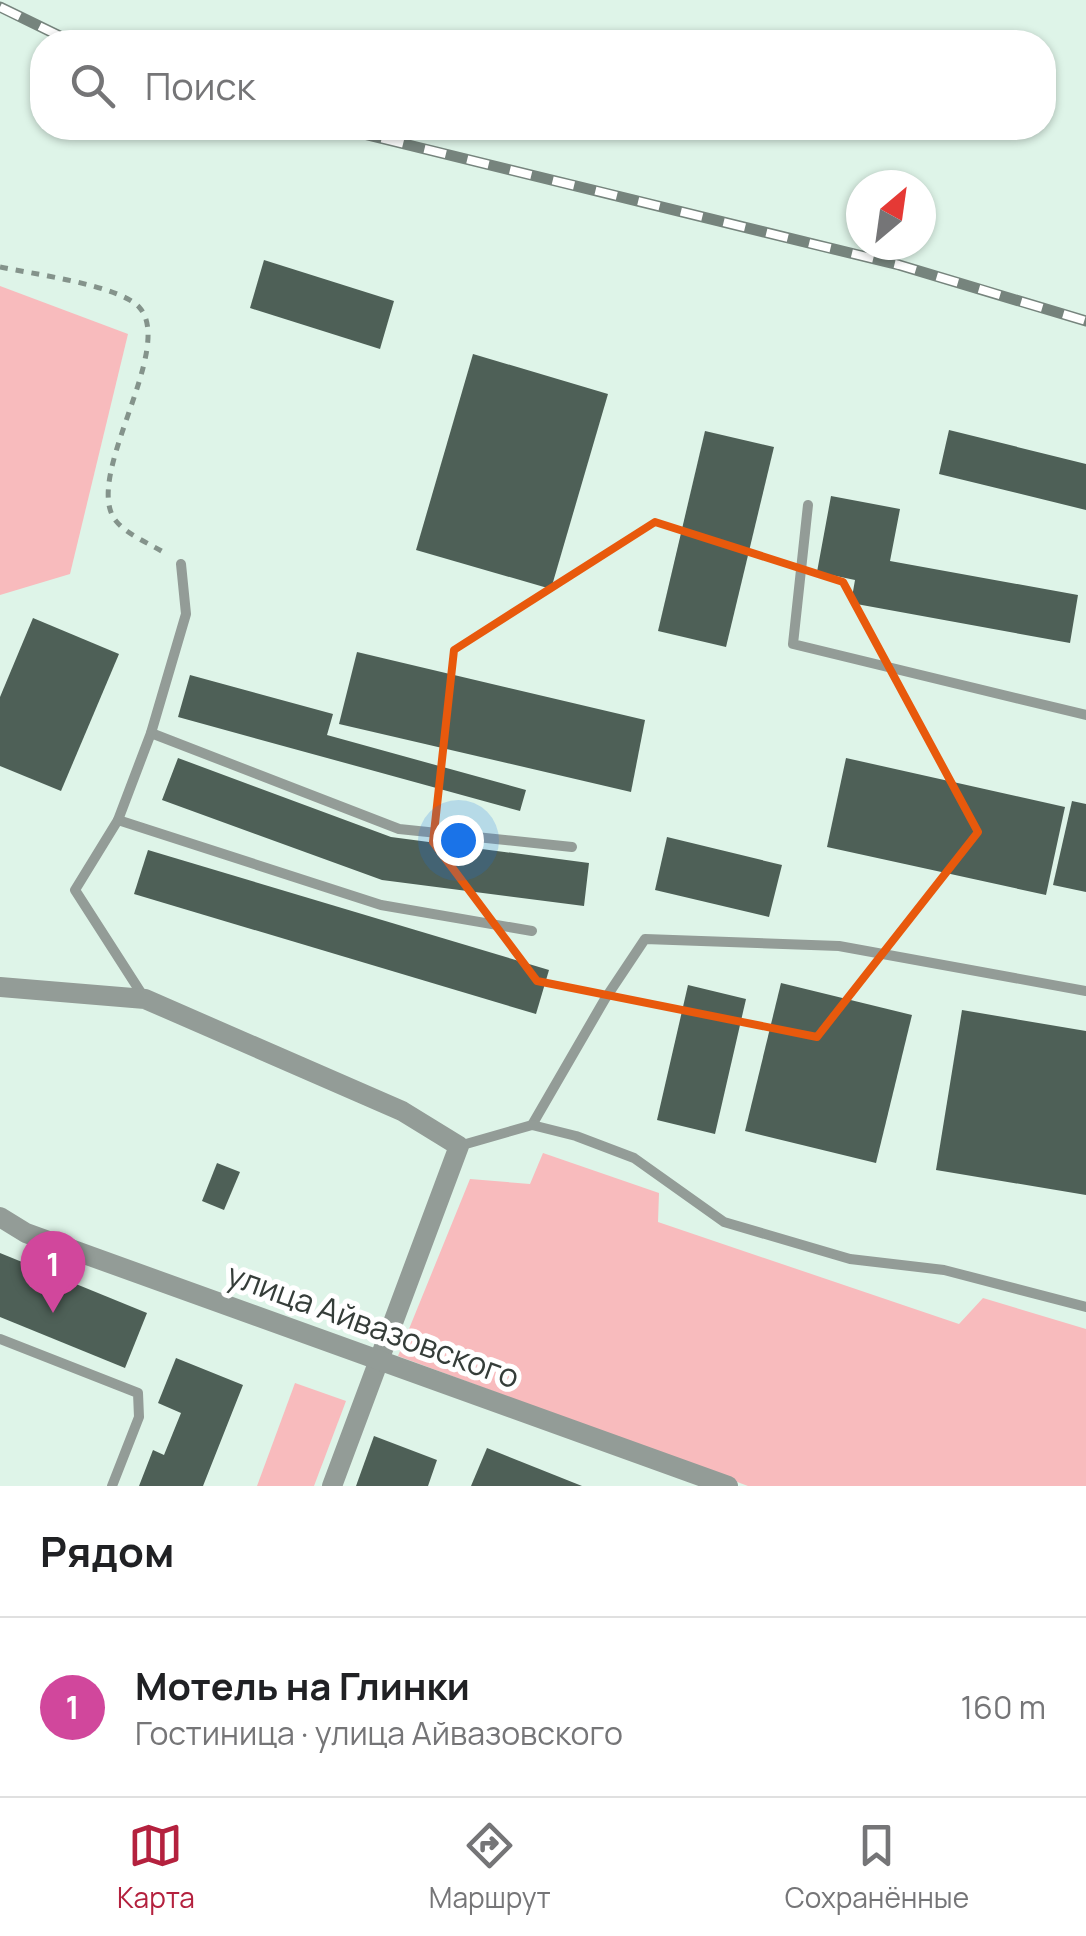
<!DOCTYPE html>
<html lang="ru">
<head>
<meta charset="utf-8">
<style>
  :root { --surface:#fff; --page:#f2f2f2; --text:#202124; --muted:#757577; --line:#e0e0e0; --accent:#b4213e }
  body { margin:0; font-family:Manrope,sans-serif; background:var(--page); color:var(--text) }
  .compass { position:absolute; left:846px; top:170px; width:90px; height:90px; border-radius:50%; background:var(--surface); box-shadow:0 2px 8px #0004; rotate:29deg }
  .you { position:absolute; left:458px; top:840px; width:35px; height:35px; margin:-25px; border:8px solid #fff; border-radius:50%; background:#1a73e8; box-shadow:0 0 0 15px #1a73e833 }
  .badge { display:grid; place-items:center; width:65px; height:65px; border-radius:50%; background:var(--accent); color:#fff; font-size:32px; font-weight:700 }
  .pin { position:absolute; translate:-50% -82px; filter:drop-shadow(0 2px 5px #0008) }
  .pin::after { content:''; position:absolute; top:52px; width:35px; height:30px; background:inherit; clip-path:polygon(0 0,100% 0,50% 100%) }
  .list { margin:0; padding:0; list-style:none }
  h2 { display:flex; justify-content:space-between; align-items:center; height:130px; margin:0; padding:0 40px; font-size:42px }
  h2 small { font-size:32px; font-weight:400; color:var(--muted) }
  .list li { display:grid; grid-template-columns:65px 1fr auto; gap:30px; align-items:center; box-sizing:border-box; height:180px; padding:0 40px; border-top:2px solid var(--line) }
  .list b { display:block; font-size:38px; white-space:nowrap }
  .list p { margin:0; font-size:32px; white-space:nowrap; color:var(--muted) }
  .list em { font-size:32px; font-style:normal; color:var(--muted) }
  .icon { flex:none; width:55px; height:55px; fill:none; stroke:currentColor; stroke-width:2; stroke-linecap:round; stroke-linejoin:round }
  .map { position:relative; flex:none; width:1086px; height:1486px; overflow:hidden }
  .search { position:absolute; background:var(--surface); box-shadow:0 2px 8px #0004; left:30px; right:30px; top:30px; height:110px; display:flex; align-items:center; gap:25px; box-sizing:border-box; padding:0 35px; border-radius:40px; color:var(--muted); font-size:38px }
  .sheet { height:310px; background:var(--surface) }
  nav { display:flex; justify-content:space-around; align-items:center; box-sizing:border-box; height:140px; border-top:2px solid var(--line); background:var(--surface); font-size:28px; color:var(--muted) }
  nav a { display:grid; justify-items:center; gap:5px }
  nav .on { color:var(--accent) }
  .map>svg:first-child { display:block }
  .green { fill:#f8bbbd }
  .building { fill:#4e6057 }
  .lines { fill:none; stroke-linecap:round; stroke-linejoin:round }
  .path { stroke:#84938b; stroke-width:5; stroke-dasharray:8 8; stroke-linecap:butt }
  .service { stroke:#939c97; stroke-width:10 }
  .minor { stroke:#939c97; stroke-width:20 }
  .rail-casing { stroke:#76847d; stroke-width:11 }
  .rail { stroke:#fff; stroke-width:8; stroke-dasharray:22; stroke-linecap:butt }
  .marked { fill:none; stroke:#e8590c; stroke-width:8; stroke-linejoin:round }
  .labels { text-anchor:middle; stroke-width:10; stroke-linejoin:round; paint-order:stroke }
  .street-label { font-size:32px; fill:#353d39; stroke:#fff }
</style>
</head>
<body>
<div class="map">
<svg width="1086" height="1486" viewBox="0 0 1086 1486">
  <rect width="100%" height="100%" fill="#def4e8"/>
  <g class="green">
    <path d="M0,286L128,334L70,574L0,595Z"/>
    <path d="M543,1153L659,1193L658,1222L959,1324L983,1298L1086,1329V1486H748L398,1356L470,1179L530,1184Z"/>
    <path d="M295,1383L346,1401L314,1486H257Z"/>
  </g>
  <g class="building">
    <path d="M264,260L394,301L380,349L250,308Z"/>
    <path d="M473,354L608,394L551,589L416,550Z"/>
    <path d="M949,430L1086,464V510L939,474Z"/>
    <path d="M705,431L774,447L726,647L658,631Z"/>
    <path d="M831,496L900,509L890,561L1078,595L1070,643L851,603L855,580L817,572Z"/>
    <path d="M33,618L119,654L61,791L0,766V697Z"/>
    <path d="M357,652L645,720L631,792L339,724Z"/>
    <path d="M190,675L333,714L327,735L526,790L520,811L178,717Z"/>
    <path d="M178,758L391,837L589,863L584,906L382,880L162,800Z"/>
    <path d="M846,758L1065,807L1046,895L827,847Z"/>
    <path d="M1072,801L1086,804V892L1053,885Z"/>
    <path d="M667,837L782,865L769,917L655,890Z"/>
    <path d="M148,850L549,970L536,1014L134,894Z"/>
    <path d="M781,983L912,1015L876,1163L745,1131Z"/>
    <path d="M688,985L746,999L715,1134L657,1120Z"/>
    <path d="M962,1010L1086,1031V1195L936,1170Z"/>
    <path d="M217,1163L240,1172L224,1210L202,1201Z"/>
    <path d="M0,1253L147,1313L125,1368L0,1317Z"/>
    <path d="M176,1358L243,1385L203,1486H139L153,1450L164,1455L181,1413L158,1403Z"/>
    <path d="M374,1436L437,1460L428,1486H356Z"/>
    <path d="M487,1448L582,1486H471Z"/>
  </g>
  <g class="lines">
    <path class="path" d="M0,267C33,274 118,285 139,307C177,348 81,478 116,521C127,535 153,545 168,555"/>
    <g class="service">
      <path d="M808,505L793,644L1086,715"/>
      <path d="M151,733L399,829L572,847"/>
      <path d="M118,820L381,905L532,931"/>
      <path d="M145,999L75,890L118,820L151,733L186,614L181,564"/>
      <path d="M532,1125L605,999L645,939L839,946L1086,991"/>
      <path d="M459,1146L532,1125L576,1136L634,1158L724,1222L850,1259L944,1270L1086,1307"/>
      <path d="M0,1339L138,1393L139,1417L112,1486"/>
    </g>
    <g class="minor">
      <path d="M0,987L145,999L402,1111L459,1146L332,1486"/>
      <path d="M0,1217L26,1233L728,1486"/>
    </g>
    <defs>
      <g id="rail">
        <path d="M0,7L72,42"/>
        <path d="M339,128L899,265L1086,321"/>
      </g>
    </defs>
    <use href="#rail" class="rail-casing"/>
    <use href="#rail" class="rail"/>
  </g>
  <path class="marked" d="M655,522L843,582L978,832L817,1037L537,981L433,842L454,650Z"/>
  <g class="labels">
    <g class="street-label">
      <text transform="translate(373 1326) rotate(20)" y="11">улица Айвазовского</text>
    </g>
  </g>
</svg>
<svg class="compass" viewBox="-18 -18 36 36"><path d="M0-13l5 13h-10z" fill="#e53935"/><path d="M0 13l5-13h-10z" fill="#757577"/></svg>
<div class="you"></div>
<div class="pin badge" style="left:53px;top:1313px;background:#d1479c">1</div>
<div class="search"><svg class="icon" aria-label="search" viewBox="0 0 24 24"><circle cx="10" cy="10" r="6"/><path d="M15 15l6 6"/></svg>Поиск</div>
</div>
<section class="sheet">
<h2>Рядом<small></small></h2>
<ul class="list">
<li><span class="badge" style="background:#d1479c">1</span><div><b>Мотель на Глинки</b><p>Гостиница · улица Айвазовского</p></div><em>160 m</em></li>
</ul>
</section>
<nav>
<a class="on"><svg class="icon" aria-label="map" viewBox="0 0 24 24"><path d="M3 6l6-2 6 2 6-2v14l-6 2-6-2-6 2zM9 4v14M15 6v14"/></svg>Карта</a>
<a><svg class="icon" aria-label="directions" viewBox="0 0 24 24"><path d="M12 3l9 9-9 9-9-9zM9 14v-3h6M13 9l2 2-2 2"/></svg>Маршрут</a>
<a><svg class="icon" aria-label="saved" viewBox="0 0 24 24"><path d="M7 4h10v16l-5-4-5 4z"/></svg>Сохранённые</a>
</nav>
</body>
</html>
